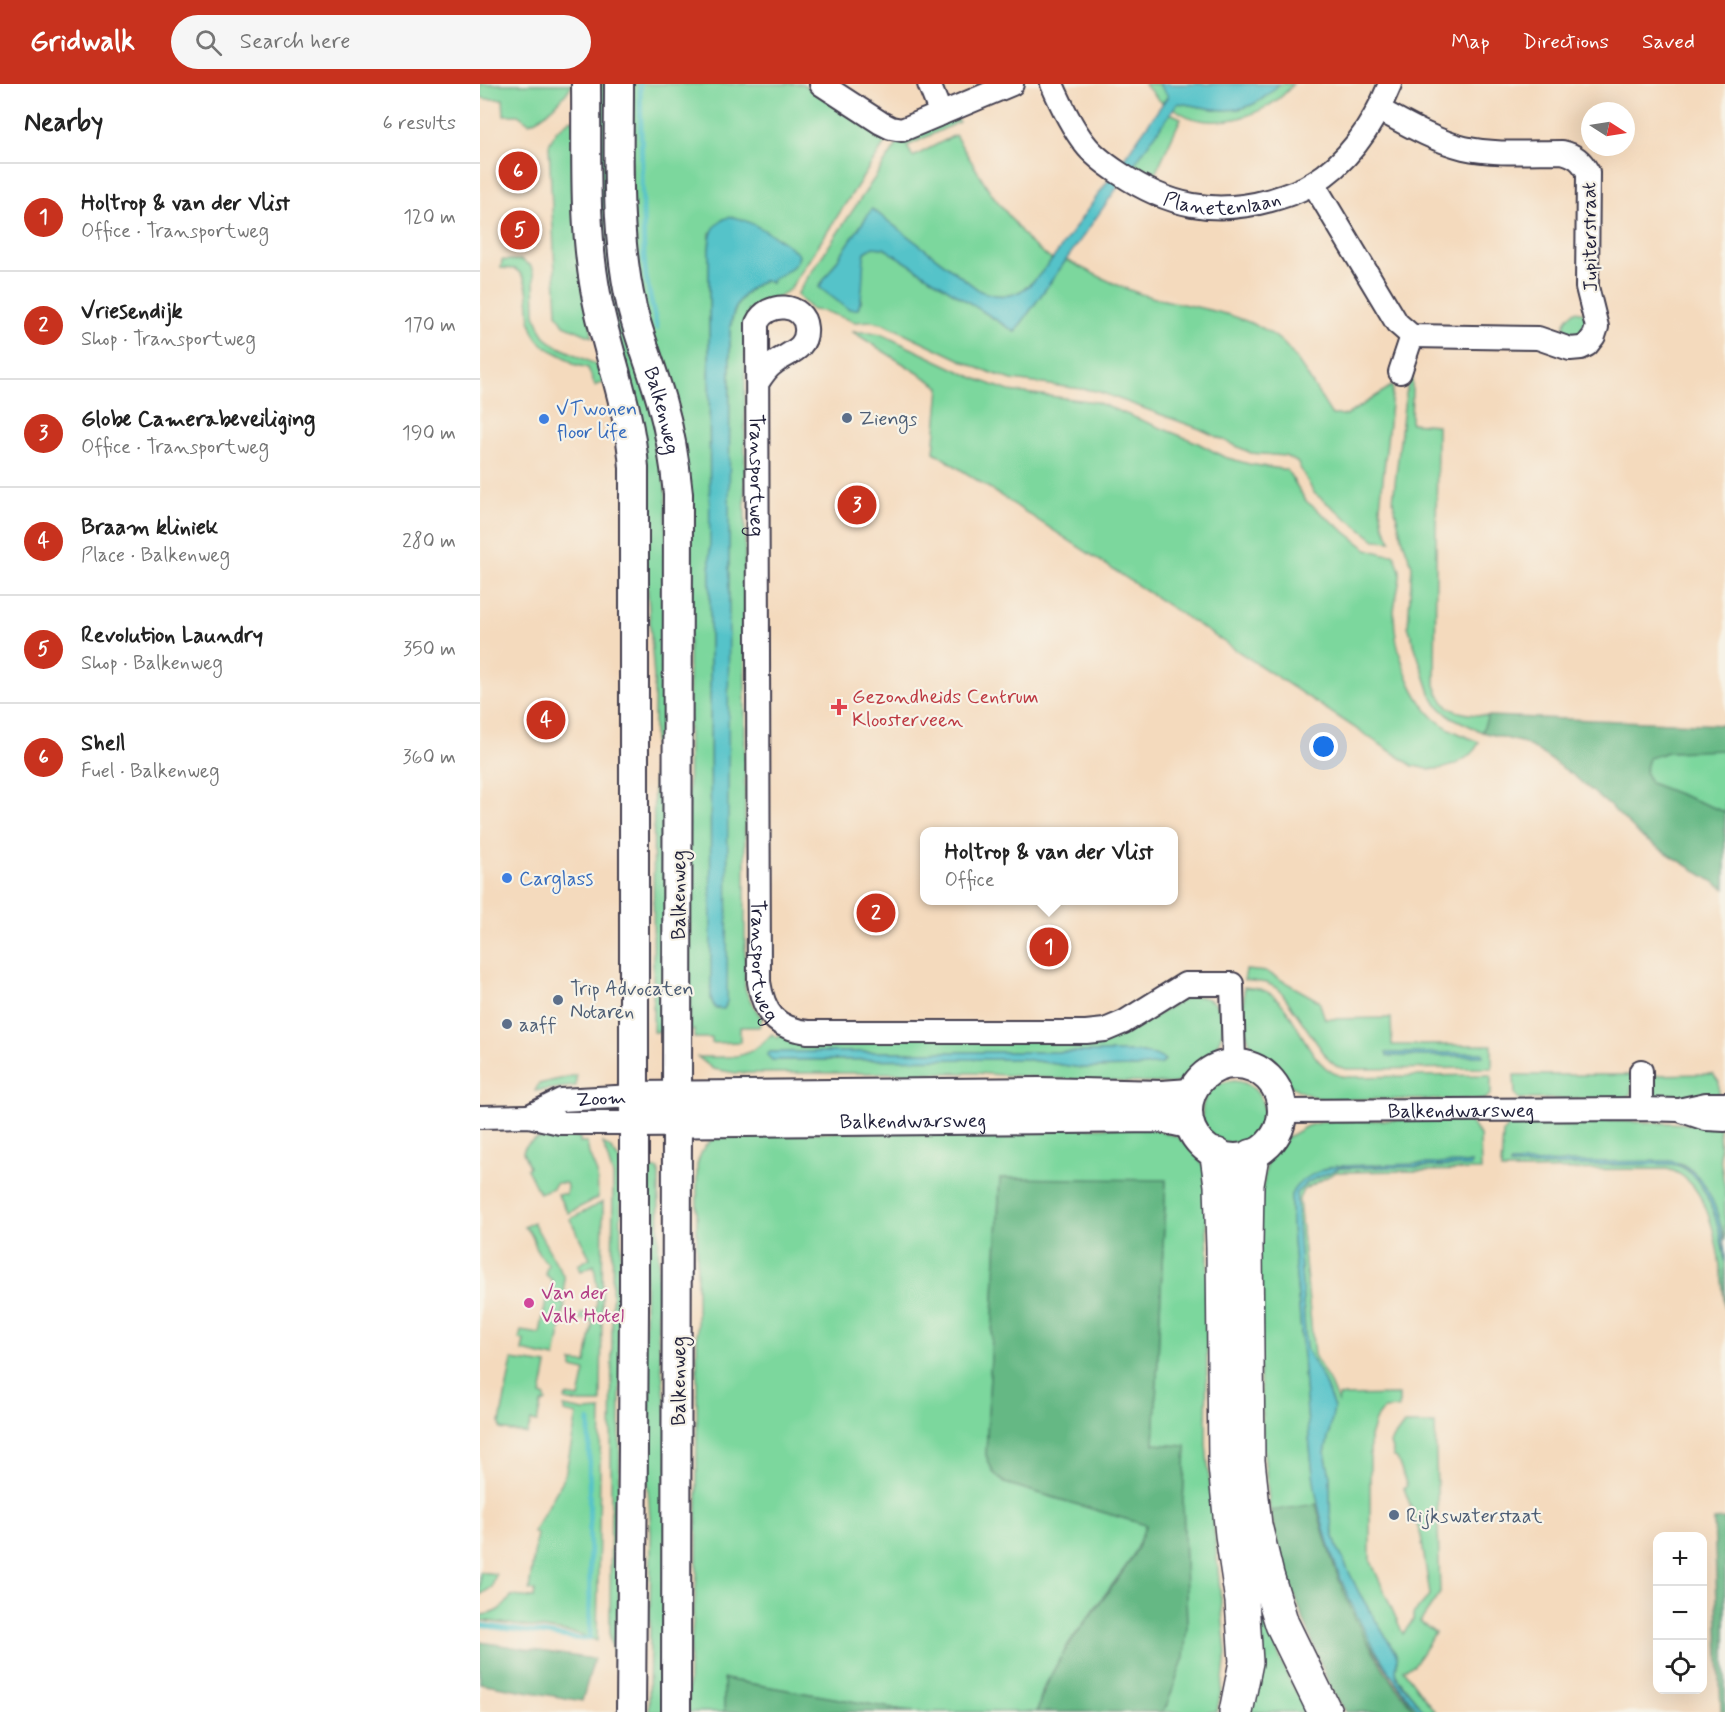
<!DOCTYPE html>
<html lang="en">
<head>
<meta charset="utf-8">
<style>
  :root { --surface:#fff; --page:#f6f6f6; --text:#222; --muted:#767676; --line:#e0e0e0; --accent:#c8321e }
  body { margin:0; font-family:Mynerve,sans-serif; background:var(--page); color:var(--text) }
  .controls { position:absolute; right:18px; bottom:18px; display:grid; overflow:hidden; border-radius:12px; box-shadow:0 6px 24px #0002 }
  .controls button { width:54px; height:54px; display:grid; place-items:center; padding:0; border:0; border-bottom:2px solid var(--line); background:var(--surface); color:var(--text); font:30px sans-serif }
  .compass { position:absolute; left:1101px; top:18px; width:54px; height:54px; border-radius:50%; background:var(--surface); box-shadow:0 6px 24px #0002; rotate:102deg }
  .you { position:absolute; left:844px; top:663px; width:21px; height:21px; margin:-15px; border:4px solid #fff; border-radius:50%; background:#1a73e8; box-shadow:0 0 0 9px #1a73e833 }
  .badge { display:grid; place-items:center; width:39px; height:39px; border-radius:50%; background:var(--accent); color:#fff; font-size:20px; font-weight:700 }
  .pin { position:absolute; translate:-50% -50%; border:3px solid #fff; box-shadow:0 2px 6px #0006 }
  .popup { position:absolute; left:440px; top:743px; width:258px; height:78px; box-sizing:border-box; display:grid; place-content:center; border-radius:12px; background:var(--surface); filter:drop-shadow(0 2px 4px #0005); font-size:20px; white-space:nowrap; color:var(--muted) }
  .popup b { font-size:22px; color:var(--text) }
  .popup::after { content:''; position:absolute; left:50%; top:100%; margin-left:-12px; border:12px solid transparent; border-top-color:var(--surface) }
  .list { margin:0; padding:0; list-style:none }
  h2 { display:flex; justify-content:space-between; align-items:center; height:78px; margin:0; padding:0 24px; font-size:26px }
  h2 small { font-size:20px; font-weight:400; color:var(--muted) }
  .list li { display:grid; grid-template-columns:39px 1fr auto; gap:18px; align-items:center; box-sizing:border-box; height:108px; padding:0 24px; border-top:2px solid var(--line) }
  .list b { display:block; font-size:22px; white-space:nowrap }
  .list p { margin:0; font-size:20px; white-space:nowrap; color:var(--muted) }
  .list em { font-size:20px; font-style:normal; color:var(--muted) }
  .icon { flex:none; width:33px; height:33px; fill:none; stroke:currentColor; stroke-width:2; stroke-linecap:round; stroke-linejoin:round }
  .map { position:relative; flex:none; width:1245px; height:1628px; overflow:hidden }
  header { display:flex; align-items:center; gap:36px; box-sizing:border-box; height:84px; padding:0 30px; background:var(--accent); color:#fff }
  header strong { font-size:28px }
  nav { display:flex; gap:33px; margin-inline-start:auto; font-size:21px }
  .search { width:420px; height:54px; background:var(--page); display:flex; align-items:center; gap:15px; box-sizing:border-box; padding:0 21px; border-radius:33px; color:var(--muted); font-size:22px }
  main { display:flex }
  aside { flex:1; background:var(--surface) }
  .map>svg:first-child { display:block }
  .green { fill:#7cd79d; stroke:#4f7c6c; stroke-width:1.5; fill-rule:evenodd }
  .forest { fill:#65b884; stroke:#446d60; stroke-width:1.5 }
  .water { fill:#55c3c9; stroke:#3c7282; stroke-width:1.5 }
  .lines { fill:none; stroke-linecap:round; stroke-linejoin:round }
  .stream { stroke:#55c3c9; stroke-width:5 }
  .minor-casing { stroke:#423e4e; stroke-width:26 }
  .major-casing { stroke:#423e4e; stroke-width:32 }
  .highway-casing { stroke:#423e4e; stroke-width:36 }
  .minor { stroke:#fff; stroke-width:22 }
  .major { stroke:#fff; stroke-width:28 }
  .highway { stroke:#fff; stroke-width:33 }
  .service-dot { fill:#5c6f8a; stroke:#f7f3e8; stroke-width:2 }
  .shop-dot { fill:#3f7fe0; stroke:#f7f3e8; stroke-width:2 }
  .health-dot { fill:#e0444e; stroke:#f7f3e8; stroke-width:2 }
  .hotel-dot { fill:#d1479c; stroke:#f7f3e8; stroke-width:2 }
  .labels { text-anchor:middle; stroke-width:4.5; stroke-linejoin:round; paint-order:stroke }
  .street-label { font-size:20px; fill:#22223b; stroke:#f7f3e8 }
  .shop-label { font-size:20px; fill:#366cbe; stroke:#f7f3e8; text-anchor:start }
  .service-label { font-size:20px; fill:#4e5e75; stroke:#f7f3e8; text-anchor:start }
  .health-label { font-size:20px; fill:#be3a42; stroke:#f7f3e8; text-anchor:start }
  .hotel-label { font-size:20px; fill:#b23c85; stroke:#f7f3e8; text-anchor:start }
</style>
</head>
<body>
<header>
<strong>Gridwalk</strong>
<div class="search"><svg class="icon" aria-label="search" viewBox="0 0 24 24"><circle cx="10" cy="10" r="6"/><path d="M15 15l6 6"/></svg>Search here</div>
<nav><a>Map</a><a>Directions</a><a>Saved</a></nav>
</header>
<main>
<aside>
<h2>Nearby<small>6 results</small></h2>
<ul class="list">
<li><span class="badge">1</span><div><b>Holtrop &amp; van der Vlist</b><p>Office · Transportweg</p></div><em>120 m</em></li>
<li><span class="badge">2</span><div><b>Vriesendijk</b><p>Shop · Transportweg</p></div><em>170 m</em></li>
<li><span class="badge">3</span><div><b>Globe Camerabeveiliging</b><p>Office · Transportweg</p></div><em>190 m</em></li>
<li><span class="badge">4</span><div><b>Braam kliniek</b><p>Place · Balkenweg</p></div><em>280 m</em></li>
<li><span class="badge">5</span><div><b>Revolution Laundry</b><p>Shop · Balkenweg</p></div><em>350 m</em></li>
<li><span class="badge">6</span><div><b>Shell</b><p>Fuel · Balkenweg</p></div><em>360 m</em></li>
</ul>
</aside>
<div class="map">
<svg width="1245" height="1628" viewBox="0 0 1245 1628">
  <rect width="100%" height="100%" fill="#f7f3e8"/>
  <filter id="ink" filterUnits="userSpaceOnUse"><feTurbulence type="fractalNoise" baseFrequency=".0167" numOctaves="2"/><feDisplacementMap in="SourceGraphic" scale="12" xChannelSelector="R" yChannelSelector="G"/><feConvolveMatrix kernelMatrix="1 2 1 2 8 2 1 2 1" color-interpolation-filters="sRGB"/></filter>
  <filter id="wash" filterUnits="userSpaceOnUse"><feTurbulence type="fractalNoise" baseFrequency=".008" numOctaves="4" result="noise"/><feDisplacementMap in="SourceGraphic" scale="24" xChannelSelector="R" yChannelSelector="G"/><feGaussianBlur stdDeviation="1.35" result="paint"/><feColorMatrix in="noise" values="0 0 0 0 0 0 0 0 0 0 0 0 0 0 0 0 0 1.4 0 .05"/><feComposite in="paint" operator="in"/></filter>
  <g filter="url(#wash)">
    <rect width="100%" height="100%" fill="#f4dabd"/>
    <g class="green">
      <path d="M0,0H92C85,14 64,34 49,39L38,31H24L23,15H5L0,12Z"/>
      <path d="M115,0H126L186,410L188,948H173L174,594L167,498L120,176Z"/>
      <path d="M148,0H323L403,52L409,53L310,205C290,222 278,210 265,242V903C268,916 276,924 282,935L279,943H260V958L232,959V954H214V946H208L209,433L155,194ZM254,133L297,155L319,171C316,188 296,187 290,199L286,196C263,206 254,221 250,245L246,922L233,920L231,915L229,166L230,149Z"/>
      <path d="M664,0H679L689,12L682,19Z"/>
      <path d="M799,0H813C790,32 727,52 694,24L699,19C740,26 766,36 799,0Z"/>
      <path d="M690,29L701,34L670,101L648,86Z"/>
      <path d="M476,32L479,38L427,62L433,73L475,51L511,109L550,159L572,176C550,202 537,221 500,207L392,125L339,203L381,218L382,181L385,168L393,163L404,164L535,248L586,176C611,188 635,202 661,210C705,224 768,226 803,259C819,274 839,312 852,331H867L913,301L900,423L903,440L911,457L895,456L834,409L817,378L805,372L771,369L720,345L617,307L532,296L498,284L405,240L392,237L375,238L344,227L332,226L317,211L326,196L420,56Z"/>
      <path d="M91,35L94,36L112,253L84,241L77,230L69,61L76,47Z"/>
      <path d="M22,176H41L51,182L54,192L55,230L61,246L66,254L75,261L115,280L126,299L118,300L115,302L108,284L93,280C85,268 63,270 53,247C45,228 54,196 35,185L21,184Z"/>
      <path d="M1095,227L1106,229L1109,232L1103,250L1091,252L1085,248C1083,238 1087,233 1095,227Z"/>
      <path d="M373,248H390L401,250L494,294L529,307L616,318L716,358L744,373L769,380L807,386L826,417L887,465L904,470H914C916,475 919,482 920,487C921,501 914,515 914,529C914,564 929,609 954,634C966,645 984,652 999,658C993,674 969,686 952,685C946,685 940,683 933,682L454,368L460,303Z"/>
      <path d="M933,268L931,339L957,341L955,601C965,631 980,629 1008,632L1002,648L969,632L957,621L950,609L928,542L932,482L921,451L913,417L924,322Z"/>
      <path d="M1227,666H1245V728L1170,699L1165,687L1169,674L1188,668Z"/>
      <path d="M766,886L787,888L839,917L845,935L911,934L912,961H1012V984L866,985L856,982L848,975L800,906L787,899L764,896Z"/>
      <path d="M764,903C773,904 782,904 791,910C819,928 830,992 868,993L1011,991V1010L1004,1016L842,1015C815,1010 777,981 768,954C762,938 764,919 764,903Z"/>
      <path d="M713,912C723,912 732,915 738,923C757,952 718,990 694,1000L575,995L495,989H256L233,985L218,973C254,973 266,977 292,950L297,954L300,949L629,956L646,949L702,916ZM290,968H657L667,969L657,983L602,984L543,975L292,976Z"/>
      <path d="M1233,990L1239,998V1012L1182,1014L1171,1007L1169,991Z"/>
      <path d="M96,991V1002L55,1007L59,1000Z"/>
      <path d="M1034,991H1153L1151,1010L1143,1015H1039L1035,1011Z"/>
      <circle cx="753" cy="1028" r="31"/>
      <path d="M988,1035L1000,1051L1001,1086L856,1088L823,1106L819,1115L834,1271L849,1297L858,1319L859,1312L919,1311V1324L904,1325L895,1337L890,1353V1475L923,1550L933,1536V1530L950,1511L941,1452L924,1404L927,1402L917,1374L914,1373L910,1359L924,1340H955L960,1509L940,1538L955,1549L934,1581L923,1585L955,1628H945L918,1594L915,1589L917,1581L916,1570L879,1509L857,1463L853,1449L850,1429V1392L845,1369L854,1324L843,1295L826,1265L816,1109L828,1098L859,1084L991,1082V1079L858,1082C838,1085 826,1098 811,1111C811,1157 818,1203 821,1248C825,1295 827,1343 833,1389C843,1473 885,1564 940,1628H936L886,1555L865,1514L848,1469L790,1427L783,1360L774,1161L787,1076L806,1054L827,1042L845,1037Z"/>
      <path d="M1034,1035H1084L1239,1041L1240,1072L1245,1107V1156C1237,1128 1228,1092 1200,1079H1031L1030,1082L1190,1080C1225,1081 1243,1150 1245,1178C1245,1194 1245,1209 1245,1225C1241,1184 1235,1096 1187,1085L1021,1086L1023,1048Z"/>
      <path d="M664,1043L696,1052L713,1065L724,1083L728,1171L726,1360L746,1569L743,1596L737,1628H681L687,1621L707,1542L703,1418L706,1363L674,1361L686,1097L520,1094L506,1371L513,1388L525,1399L666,1441L652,1474L589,1559L563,1605L557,1628H434L245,1595L244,1628H208L209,1584L217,1489V1081C221,1066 227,1056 242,1050Z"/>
      <path d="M100,1053V1059H107L109,1070L117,1089L118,1114L88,1129L77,1110H86L87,1103L86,1099H76L73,1104L59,1109L47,1085L49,1083L43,1068C48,1049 83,1053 100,1053Z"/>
      <path d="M123,1059L130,1064L141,1078L139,1590L130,1555V1544L133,1092Z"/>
      <path d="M165,1084L179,1085L178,1250L189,1352L186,1628H169L171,1449L165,1361Z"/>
      <path d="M123,1118L121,1319H100L85,1316L86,1312L99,1314L105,1287L92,1284V1278L106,1279L113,1238L100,1235L101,1229L115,1231L118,1209L114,1181L101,1187L98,1181L110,1174L90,1135Z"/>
      <path d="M53,1138L84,1193L85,1217L70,1214L73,1197L65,1190L68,1180C65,1177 60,1172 58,1168C54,1160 54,1149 44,1143Z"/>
      <path d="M66,1216L85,1220L75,1274L42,1267L44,1256L39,1255L41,1247L60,1250Z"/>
      <path d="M32,1276L67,1281L61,1311L64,1312L66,1317L61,1320L57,1338L51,1337L47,1350L21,1345L20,1339Z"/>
      <path d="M84,1323L104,1327L121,1326L117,1557L99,1550L0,1536V1531C13,1531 25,1524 31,1512L54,1514L55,1507L49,1506L57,1449L53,1448L82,1398L86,1387L97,1331L84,1328Z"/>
      <path d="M765,1467L786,1540L809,1595L828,1628H761Z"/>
      <path d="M0,1488L16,1490L12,1503L0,1511Z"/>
    </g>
    <g class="forest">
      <path d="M1008,632L1245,641V666L1188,668L1169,674L1165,687L1170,699L1245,728V805L1164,755L1131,723L1094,692L1058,667L1044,659L1002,648Z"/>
      <path d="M520,1094L686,1096L674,1360L706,1362L703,1418L707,1542L704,1573L687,1621L681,1628H557C574,1565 619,1528 651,1475C658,1465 661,1452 666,1441L525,1399L513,1388L506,1371Z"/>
      <path d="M836,1420C856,1500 882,1564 936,1628H866L850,1604L802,1479L790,1427Z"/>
      <path d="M1245,1435V1628H1241L1234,1436Z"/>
      <path d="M0,1558L114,1575L102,1617L0,1599Z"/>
      <path d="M244,1595L434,1628H244Z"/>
    </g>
    <g class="water">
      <path d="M679,0H799C766,36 741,26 699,19L696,21L535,248L404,164L393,163L385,168C381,187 385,207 378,225H368L339,203L392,125L500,207C537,221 550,202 572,176L688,12Z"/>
      <path d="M249,133C265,132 308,159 319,171C317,183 303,190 292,195V199L286,196C263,205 253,221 250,245L247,917L244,925L235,924L231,915L229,166C230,150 232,139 249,133Z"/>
      <path d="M290,968H657L675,971L685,976L682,980L657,983L602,984L543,975L292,976L287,971Z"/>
      <path d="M906,969H1002L1003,972H907Z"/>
      <path d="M1190,1077C1230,1083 1245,1144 1245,1178C1241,1150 1227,1081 1190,1080L1030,1082L1031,1079Z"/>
      <path d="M991,1079V1082L859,1084L828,1098L816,1109L826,1265L843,1295L854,1324L845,1369L850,1392V1429L853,1449L857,1463L879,1509L916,1570C919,1578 914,1586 917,1594L945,1628H940C885,1564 843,1473 833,1389C827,1343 825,1295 821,1248C818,1203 811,1157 811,1111C816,1096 843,1084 858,1082Z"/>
    </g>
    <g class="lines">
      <g class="stream">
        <path d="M160,0L164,173L166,193L177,244"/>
        <path d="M0,1541L102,1555L110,1554L109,1337"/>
      </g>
    </g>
  </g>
  <g filter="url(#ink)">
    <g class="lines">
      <defs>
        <g id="minor">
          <path d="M341,0L401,39L411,44L422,46L532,0"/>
          <path d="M449,0L461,30"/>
          <path id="s1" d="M572,0C581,21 591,42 605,60C614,72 627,81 639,89C688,122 734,132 791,116C805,112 821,107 833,99C870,77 894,39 910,0"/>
          <path d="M833,99L917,239L932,252L1058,254L1090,265L1101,264L1107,261L1114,252L1117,243L1107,203L1108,88C1101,76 1095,71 1082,68C1050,68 1015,71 984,64C955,57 926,40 900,26"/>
          <path d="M920,288L932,252"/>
          <path id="s2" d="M278,298C282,292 287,284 293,280C307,269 328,266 326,244C324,218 287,217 277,239L279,898C284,930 296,944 328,948H606L625,946L644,938L705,900H752L754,979"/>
          <path d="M1161,987V1025"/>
          <path d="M1203,1025L1226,1020H1245"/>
          <path id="s3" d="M803,1027L1161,1025L1199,1026L1226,1035L1245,1036"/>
          <path id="s4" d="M49,1032L81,1016L154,1012"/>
          <path d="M0,1033L49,1032L80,1039H155"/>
        </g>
        <g id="major">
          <path d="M106,0C107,70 103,141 116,210C127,270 150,322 154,384V1225L151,1628"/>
          <path id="s5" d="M139,0C139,74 135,151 152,224C160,255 172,285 181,316C190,347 195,378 198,410L196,1628"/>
          <circle cx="755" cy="1027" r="47"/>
          <path d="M154,1012L560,1008L682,1011L710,1009"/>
          <path id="s6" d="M155,1039L681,1034L709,1040"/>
        </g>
        <g id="highway">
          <path d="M737,1071L741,1101L743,1163L745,1381L752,1451L762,1517L766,1578L756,1628"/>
          <path d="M772,1072L767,1100L766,1162L768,1377L775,1441L787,1491L802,1540L845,1628"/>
        </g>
      </defs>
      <use href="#minor" class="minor-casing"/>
      <use href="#major" class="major-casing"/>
      <use href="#highway" class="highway-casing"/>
      <use href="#minor" class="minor"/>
      <use href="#major" class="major"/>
      <use href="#highway" class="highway"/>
    </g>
  </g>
  <g class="service-dot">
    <circle cx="367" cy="334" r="6"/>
    <circle cx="78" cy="916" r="6"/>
    <circle cx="27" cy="940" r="6"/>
    <circle cx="914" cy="1431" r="6"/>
  </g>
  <g class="shop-dot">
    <circle cx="64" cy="335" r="6"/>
    <circle cx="27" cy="794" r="6"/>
  </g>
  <path class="health-dot" d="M356 614h6v6h6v6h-6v6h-6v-6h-6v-6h6z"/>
  <circle class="hotel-dot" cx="49" cy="1219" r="6"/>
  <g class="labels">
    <g class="street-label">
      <text dy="7" stroke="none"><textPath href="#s1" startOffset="224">Planetenlaan</textPath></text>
      <text transform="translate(1109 153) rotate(-91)" y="7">Jupiterstraat</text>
      <text dy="7" stroke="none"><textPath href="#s5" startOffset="332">Balkenweg</textPath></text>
      <text dy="7" stroke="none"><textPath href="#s2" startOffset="294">Transportweg</textPath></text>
      <text transform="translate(198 811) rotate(-90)" y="7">Balkenweg</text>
      <text dy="7" stroke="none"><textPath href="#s2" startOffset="780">Transportweg</textPath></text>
      <text dy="7" stroke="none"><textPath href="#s4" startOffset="76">Zoom</textPath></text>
      <text dy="7" stroke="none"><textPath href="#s3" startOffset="178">Balkendwarsweg</textPath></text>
      <text dy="7" stroke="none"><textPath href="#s6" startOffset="278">Balkendwarsweg</textPath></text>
      <text transform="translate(198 1297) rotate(-90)" y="7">Balkenweg</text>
    </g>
    <g class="shop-label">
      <text x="76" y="331">VTwonen<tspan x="76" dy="23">floor life</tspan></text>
      <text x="39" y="801">Carglass</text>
    </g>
    <g class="service-label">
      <text x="379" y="341">Ziengs</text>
      <text x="90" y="911">Trip Advocaten<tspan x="90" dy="23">Notaren</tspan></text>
      <text x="39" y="947">aaff</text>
      <text x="926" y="1438">Rijkswaterstaat</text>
    </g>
    <g class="health-label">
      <text x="372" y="619">Gezondheids Centrum<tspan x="372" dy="23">Kloosterveen</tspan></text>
    </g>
    <g class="hotel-label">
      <text x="61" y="1215">Van der<tspan x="61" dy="23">Valk Hotel</tspan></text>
    </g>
  </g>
</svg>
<div class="controls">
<button>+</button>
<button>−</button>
<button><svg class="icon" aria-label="locate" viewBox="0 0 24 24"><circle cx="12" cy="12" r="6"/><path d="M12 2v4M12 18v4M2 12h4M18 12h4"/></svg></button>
</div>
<svg class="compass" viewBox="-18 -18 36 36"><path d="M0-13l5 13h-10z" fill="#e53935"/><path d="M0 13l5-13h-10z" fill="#767676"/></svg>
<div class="you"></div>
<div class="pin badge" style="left:569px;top:863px">1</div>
<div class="popup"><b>Holtrop &amp; van der Vlist</b>Office</div>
<div class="pin badge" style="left:396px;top:829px">2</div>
<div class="pin badge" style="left:377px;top:421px">3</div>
<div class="pin badge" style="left:66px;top:636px">4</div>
<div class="pin badge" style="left:40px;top:146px">5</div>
<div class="pin badge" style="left:38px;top:87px">6</div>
</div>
</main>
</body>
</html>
